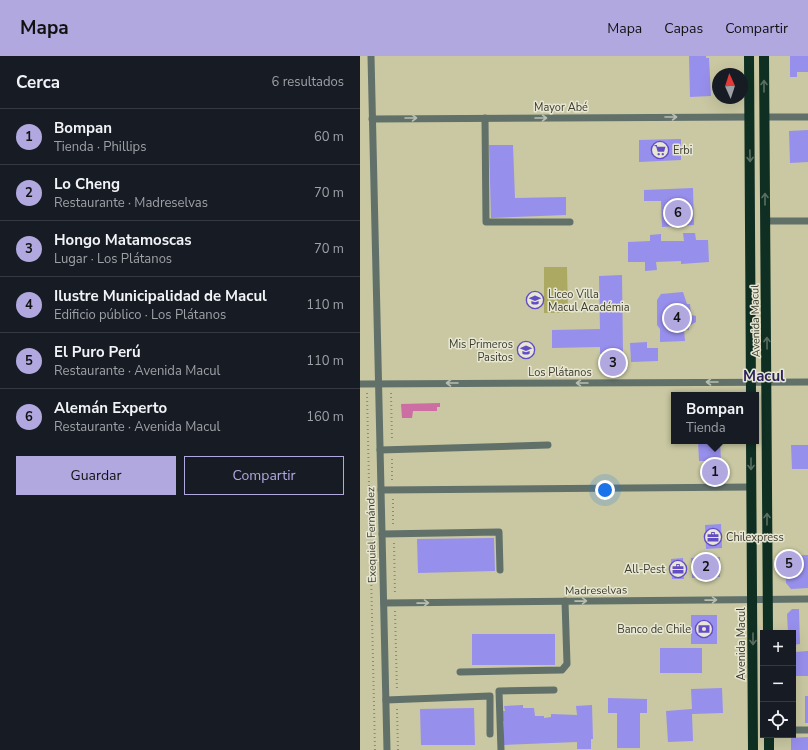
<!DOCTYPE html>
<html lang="es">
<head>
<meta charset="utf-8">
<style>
  :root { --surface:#171b24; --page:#20242c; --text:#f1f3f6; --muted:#9ea1a6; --line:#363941; --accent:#b1a8e0 }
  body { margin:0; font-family:"Nunito Sans",sans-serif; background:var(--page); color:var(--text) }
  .controls { position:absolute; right:12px; bottom:12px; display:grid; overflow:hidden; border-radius:0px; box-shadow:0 4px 16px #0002 }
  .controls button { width:36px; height:36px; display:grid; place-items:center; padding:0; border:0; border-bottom:1px solid var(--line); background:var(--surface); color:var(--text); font:20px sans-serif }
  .compass { position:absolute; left:352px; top:12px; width:36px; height:36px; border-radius:50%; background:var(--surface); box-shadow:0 4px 16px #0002; rotate:357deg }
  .you { position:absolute; left:245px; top:434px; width:14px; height:14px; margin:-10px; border:3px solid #fff; border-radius:50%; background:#1a73e8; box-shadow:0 0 0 6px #1a73e833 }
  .badge { display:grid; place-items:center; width:26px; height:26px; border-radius:50%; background:var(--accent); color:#111; font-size:13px; font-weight:700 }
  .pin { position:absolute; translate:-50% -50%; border:2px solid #fff; box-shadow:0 1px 4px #0006 }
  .popup { position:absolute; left:311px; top:336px; width:88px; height:52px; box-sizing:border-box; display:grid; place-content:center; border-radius:0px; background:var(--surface); filter:drop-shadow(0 1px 3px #0005); font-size:13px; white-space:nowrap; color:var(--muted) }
  .popup b { font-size:15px; color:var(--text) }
  .popup::after { content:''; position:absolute; left:50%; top:100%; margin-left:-8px; border:8px solid transparent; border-top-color:var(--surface) }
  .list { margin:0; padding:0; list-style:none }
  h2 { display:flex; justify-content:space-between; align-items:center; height:52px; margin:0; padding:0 16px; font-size:17px }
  h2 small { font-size:13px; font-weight:400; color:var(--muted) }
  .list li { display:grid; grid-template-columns:26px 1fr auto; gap:12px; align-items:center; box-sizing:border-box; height:56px; padding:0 16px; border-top:1px solid var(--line) }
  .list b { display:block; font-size:15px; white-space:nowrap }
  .list p { margin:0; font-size:13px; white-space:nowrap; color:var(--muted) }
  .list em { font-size:13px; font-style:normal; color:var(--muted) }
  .actions { display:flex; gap:8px; padding:12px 16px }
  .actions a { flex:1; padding:9px 0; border:1px solid var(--accent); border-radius:0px; text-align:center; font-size:14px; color:var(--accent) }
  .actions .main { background:var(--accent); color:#111 }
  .icon { flex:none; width:22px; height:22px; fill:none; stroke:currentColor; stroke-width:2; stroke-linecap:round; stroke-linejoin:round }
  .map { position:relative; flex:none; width:448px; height:694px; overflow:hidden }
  header { display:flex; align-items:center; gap:24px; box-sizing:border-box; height:56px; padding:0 20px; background:var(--accent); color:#111 }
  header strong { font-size:19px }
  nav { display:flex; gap:22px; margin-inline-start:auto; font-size:14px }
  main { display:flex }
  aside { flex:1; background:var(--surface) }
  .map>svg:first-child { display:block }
  .green { fill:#aca963 }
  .water { fill:#cc6da3 }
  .building { fill:#978fec }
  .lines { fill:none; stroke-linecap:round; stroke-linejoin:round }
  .path { stroke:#8c8b6f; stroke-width:2; stroke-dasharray:1 3; stroke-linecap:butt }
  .minor { stroke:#61716a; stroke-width:7 }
  .major { stroke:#0f2f23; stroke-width:10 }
  .oneway { stroke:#5b6f61 }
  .oneway2 { stroke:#b8beaf }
  .labels { text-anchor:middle; stroke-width:3; stroke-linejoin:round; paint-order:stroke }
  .street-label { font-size:11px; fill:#3d3c2d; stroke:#e7e7d4 }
  .poi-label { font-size:11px; fill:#3d3c2d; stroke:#e7e7d4; text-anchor:start }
  .district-label { font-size:15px; font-weight:bold; fill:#2c225c; stroke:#e7e7d4 }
</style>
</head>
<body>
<header>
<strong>Mapa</strong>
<nav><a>Mapa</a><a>Capas</a><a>Compartir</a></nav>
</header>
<main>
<aside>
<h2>Cerca<small>6 resultados</small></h2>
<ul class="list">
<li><span class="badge">1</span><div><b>Bompan</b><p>Tienda · Phillips</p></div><em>60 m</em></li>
<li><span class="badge">2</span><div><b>Lo Cheng</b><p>Restaurante · Madreselvas</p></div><em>70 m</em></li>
<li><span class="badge">3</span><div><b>Hongo Matamoscas</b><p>Lugar · Los Plátanos</p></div><em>70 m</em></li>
<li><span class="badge">4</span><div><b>Ilustre Municipalidad de Macul</b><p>Edificio público · Los Plátanos</p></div><em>110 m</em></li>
<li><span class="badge">5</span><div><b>El Puro Perú</b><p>Restaurante · Avenida Macul</p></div><em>110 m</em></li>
<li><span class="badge">6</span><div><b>Alemán Experto</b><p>Restaurante · Avenida Macul</p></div><em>160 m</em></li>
</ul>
<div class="actions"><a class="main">Guardar</a><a>Compartir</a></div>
</aside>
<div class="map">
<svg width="448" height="694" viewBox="0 0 448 694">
  <rect width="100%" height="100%" fill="#c9c8a2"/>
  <path class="green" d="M184,211H207L208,257H184Z"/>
  <path class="water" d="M80,347V351H77V355H53L52,362H42L41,348Z"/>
  <g class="building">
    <path d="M329,0H346V2H349L351,40L330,41Z"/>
    <path d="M430,0H448V16H437V21H430Z"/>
    <path d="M448,74V106L430,107L429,75Z"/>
    <path d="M321,83V104L279,106V84Z"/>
    <path d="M129,89H153L155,142L206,141V159L131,162Z"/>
    <path d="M333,132L334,169L302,171L301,145H284V134Z"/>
    <path d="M323,177H335L336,184H348L349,206L321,208V205L296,206L297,214L285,215V206H268V186L290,185V179L301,178V185H324Z"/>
    <path d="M262,219L263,297L240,298V291L192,292V274L240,273L239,220Z"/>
    <path d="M323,236L327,248H330L331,259L336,260V266L329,270V274H324L325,285L300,286V273L297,269V244L301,238Z"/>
    <path d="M287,286V292H298V305L271,306L270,287Z"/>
    <path d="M338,385H360L361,405H364L365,426L346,427L345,405H339Z"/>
    <path d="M431,389H448V413H432Z"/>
    <path d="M361,468L362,492L346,493L345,469Z"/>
    <path d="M134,482L135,515L58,517L57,483Z"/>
    <path d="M448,499V532L431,533L426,527L425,500Z"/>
    <path d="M360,501V521L332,522L331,502Z"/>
    <path d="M323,502L324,523H312L311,503Z"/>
    <path d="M432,553H439L440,588L433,589V577H428L427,558Z"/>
    <rect x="331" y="559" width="26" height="29"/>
    <rect x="112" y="578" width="83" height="31"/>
    <rect x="300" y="592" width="42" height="25"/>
    <path d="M448,595V620H436L435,596Z"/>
    <path d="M362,632L363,657L332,658L333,685L308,686L306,655L332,653L331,633Z"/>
    <rect x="445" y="640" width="3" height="27"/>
    <path d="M248,642L287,643V657H280V692H257V657H248Z"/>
    <path d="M163,649V652H174L175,660H184V662L191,661V658L217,659L216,650L232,649L233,683H231V693H217V686L144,689V665H143L142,655H145L144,650Z"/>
    <path d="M114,652L115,689H61L60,653Z"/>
    <path d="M448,681V694H431V682Z"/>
  </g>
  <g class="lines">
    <g class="path">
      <path d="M7,337L15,694"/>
      <path d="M31,337L32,385"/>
      <path d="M32,403V425"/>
      <path d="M33,443V469"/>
      <path d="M34,487L35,539"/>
      <path d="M35,555L37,635"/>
      <path d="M37,653L38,694"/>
    </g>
    <g class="minor">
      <path d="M11,0L27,694"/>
      <path d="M404,61H448"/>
      <path d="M125,62L126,166H210"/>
      <path d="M12,63L389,61"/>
      <path d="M405,165H448"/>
      <path d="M0,328L448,326"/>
      <path d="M20,394L188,389"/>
      <path d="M21,434L391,431"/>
      <path d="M22,478L139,476L140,514"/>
      <path d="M24,547L448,543"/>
      <path d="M100,616L202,614L207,608L205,545"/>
      <path d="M26,644L130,640V678"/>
      <path d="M433,674H448"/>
      <path d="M141,694L139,635L194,634"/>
    </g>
    <g class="major">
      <path d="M389,0L391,339"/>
      <path d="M404,0L408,577"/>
      <path d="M391,385L393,694"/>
      <path d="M409,679V694"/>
    </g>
  </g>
  <defs><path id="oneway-shaft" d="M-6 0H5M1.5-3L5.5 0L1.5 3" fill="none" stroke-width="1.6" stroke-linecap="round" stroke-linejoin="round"/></defs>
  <g class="oneway">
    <use href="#oneway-shaft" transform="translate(404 30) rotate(-90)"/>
    <use href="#oneway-shaft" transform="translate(390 100) rotate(89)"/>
    <use href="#oneway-shaft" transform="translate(405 143) rotate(-90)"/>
    <use href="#oneway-shaft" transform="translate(407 287) rotate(-91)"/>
    <use href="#oneway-shaft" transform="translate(391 408) rotate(90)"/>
    <use href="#oneway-shaft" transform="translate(407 463) rotate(-90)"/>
    <use href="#oneway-shaft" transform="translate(393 583) rotate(90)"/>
  </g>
  <g class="oneway2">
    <use href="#oneway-shaft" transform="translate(311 61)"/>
    <use href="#oneway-shaft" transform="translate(51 62)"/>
    <use href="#oneway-shaft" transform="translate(181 62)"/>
    <use href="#oneway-shaft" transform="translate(352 326) rotate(180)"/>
    <use href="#oneway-shaft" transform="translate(92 327) rotate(180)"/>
    <use href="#oneway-shaft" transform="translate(222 327) rotate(180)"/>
    <use href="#oneway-shaft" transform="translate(351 544) rotate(-1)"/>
    <use href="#oneway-shaft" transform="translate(221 545) rotate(-1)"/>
    <use href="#oneway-shaft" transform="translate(63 547) rotate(-1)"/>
  </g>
  <defs>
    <symbol id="supermarket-ring" viewBox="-11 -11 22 22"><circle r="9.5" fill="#e7e7d4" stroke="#634dc6" stroke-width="1.5"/><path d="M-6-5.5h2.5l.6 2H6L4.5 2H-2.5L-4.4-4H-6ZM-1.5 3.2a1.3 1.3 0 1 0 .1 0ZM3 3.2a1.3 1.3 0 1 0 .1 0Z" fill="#634dc6"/></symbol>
    <symbol id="school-ring" viewBox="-11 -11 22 22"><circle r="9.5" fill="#e7e7d4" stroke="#634dc6" stroke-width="1.5"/><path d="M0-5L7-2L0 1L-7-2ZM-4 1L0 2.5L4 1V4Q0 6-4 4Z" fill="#634dc6"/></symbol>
    <symbol id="office-ring" viewBox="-11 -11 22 22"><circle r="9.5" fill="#e7e7d4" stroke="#634dc6" stroke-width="1.5"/><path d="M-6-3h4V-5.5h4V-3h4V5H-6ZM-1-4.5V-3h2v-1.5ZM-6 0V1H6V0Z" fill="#634dc6"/></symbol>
    <symbol id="bank-ring" viewBox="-11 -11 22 22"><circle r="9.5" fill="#e7e7d4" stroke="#634dc6" stroke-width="1.5"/><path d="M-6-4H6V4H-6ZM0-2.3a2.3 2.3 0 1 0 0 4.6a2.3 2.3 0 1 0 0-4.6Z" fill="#634dc6"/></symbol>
  </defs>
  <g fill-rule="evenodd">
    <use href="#supermarket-ring" x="290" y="84" width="20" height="20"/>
    <use href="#school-ring" x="165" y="234" width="20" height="20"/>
    <use href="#school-ring" x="156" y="284" width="20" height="20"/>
    <use href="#office-ring" x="343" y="471" width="20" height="20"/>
    <use href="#office-ring" x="308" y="503" width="20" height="20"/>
    <use href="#bank-ring" x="334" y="563" width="20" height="20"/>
  </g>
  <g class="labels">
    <g class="street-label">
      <text x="201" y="55">Mayor Abé</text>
      <text transform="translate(395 265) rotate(-91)" y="4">Avenida Macul</text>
      <text x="200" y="320">Los Plátanos</text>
      <text transform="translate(11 479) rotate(-91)" y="4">Exequiel Fernández</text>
      <text transform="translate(236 534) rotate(-1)" y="4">Madreselvas</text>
      <text transform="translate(381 588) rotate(-90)" y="4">Avenida Macul</text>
    </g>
    <g class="poi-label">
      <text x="313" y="98">Erbi</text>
      <text x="188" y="242">Liceo Villa<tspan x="188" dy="13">Macul Académia</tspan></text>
      <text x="153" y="292" text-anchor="end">Mis Primeros<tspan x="153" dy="13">Pasitos</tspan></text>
      <text x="366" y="485">Chilexpress</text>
      <text x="305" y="517" text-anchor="end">All-Pest</text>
      <text x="331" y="577" text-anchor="end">Banco de Chile</text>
    </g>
    <g class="district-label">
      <text x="404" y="325">Macul</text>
    </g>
  </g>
</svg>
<div class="controls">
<button>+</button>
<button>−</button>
<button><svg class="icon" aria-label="locate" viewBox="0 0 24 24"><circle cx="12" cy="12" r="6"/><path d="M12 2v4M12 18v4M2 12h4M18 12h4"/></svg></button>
</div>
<svg class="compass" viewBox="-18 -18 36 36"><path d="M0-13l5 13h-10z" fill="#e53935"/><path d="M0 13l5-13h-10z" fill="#9ea1a6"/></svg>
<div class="you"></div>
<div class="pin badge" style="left:355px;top:416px">1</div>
<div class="popup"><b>Bompan</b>Tienda</div>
<div class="pin badge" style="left:346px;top:511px">2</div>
<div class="pin badge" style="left:253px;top:307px">3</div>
<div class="pin badge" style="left:317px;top:262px">4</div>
<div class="pin badge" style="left:429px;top:508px">5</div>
<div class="pin badge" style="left:318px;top:157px">6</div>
</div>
</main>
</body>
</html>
